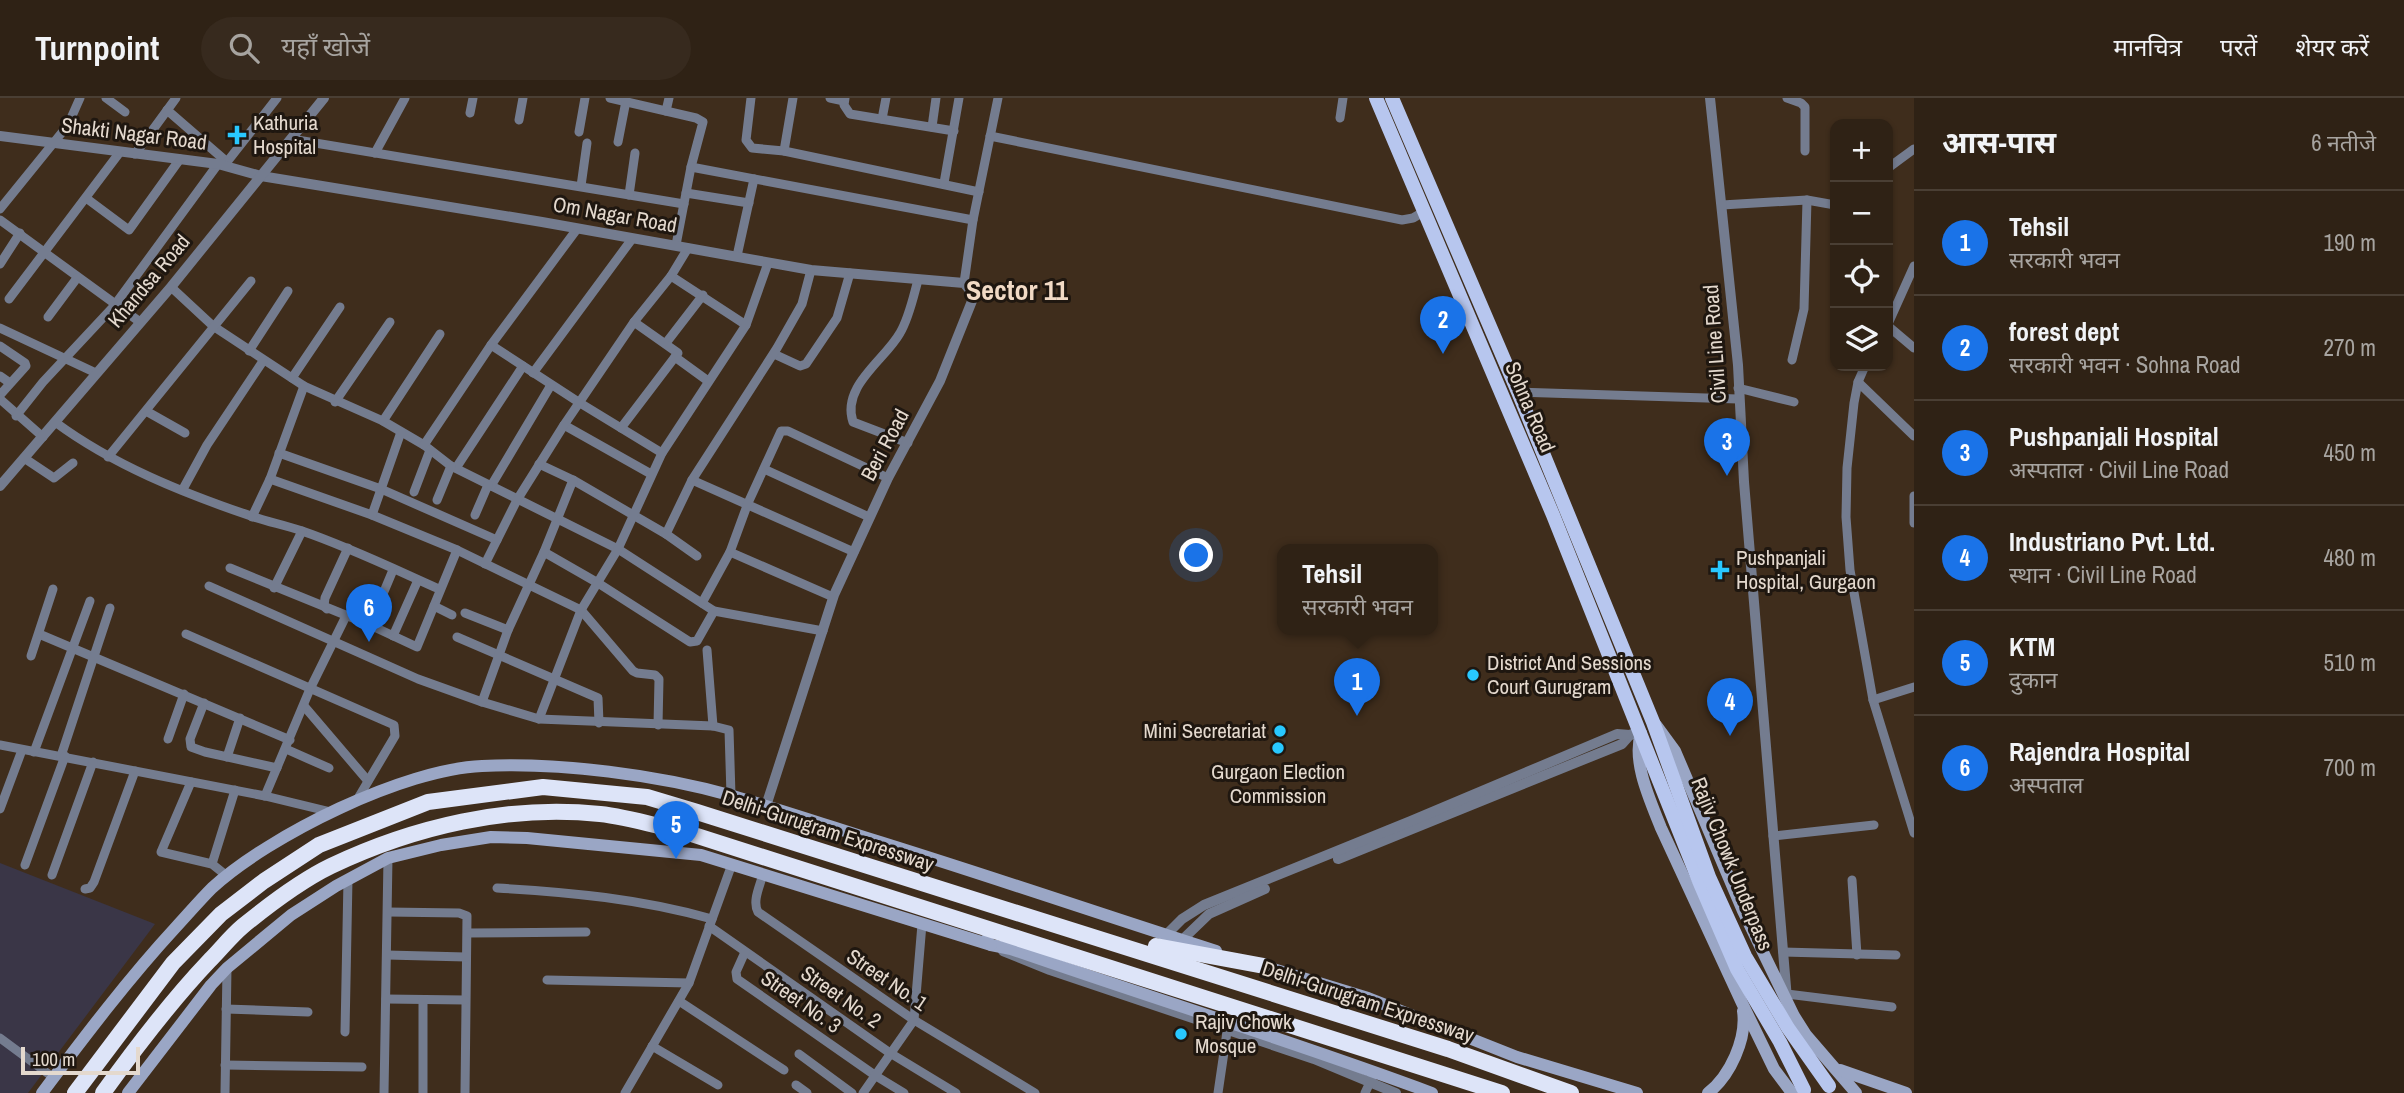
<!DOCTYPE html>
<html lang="hi">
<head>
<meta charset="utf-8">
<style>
  :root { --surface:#2f2215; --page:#372a1e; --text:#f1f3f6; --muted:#a7a4a0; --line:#4a3f34; --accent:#1a73e8 }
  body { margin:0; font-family:"Archivo Narrow","Noto Sans Devanagari",sans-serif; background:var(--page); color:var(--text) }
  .controls { position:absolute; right:21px; top:21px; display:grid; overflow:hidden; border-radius:14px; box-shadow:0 2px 5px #0004 }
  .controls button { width:63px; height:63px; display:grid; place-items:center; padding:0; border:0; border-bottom:2px solid var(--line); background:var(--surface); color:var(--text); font:35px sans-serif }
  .scale { position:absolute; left:21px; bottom:18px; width:119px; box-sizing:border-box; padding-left:7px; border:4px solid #e4d9ce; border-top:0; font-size:19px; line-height:24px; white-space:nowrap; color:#e4d9ce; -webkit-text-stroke:5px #1f1710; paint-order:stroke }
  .you { position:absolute; left:1197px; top:458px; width:24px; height:24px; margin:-18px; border:5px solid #fff; border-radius:50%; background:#1a73e8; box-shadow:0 0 0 10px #1a73e833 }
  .badge { display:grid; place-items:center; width:46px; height:46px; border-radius:50%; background:var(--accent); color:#fff; font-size:23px; font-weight:700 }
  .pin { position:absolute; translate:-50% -58px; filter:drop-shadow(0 2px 4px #0008) }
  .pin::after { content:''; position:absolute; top:37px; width:24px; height:21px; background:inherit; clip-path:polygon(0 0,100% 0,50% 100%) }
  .popup { position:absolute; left:1277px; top:446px; width:161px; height:91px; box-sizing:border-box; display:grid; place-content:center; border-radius:14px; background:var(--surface); filter:drop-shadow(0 2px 5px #0005); font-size:23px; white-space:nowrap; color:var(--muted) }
  .popup b { font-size:26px; color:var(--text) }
  .popup::after { content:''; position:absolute; left:50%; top:100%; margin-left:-14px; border:14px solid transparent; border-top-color:var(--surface) }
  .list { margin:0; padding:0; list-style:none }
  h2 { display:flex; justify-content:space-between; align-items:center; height:91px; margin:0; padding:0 28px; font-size:30px }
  h2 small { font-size:23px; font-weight:400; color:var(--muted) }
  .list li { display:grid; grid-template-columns:46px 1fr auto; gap:21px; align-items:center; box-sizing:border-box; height:105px; padding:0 28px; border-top:2px solid var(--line) }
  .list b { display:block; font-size:26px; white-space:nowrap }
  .list p { margin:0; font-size:23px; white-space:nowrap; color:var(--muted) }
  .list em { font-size:23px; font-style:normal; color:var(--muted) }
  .icon { flex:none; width:38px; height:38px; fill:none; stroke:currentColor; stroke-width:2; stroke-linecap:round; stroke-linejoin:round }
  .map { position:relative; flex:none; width:1914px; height:995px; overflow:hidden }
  header { display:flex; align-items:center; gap:42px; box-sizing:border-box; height:98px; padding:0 35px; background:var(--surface); border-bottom:2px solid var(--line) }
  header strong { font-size:33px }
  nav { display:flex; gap:38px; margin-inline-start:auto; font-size:24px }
  .search { width:490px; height:63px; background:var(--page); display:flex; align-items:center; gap:18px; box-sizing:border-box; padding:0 24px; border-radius:38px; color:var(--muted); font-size:26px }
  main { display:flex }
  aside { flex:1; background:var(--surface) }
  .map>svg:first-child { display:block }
  .commercial { fill:#3a3647 }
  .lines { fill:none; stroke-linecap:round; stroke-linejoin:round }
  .minor { stroke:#747c8f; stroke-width:9 }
  .tertiary { stroke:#747c8f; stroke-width:10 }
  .secondary { stroke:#9aa6c5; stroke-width:12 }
  .primary { stroke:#b7c6ee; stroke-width:14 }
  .motorway { stroke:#dde4f8; stroke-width:16 }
  .poi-dot { fill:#28c8ff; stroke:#1f1710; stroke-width:2.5 }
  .labels { text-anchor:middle; stroke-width:6; stroke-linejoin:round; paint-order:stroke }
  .poi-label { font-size:21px; fill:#e4d9ce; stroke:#1f1710; text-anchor:start }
  .street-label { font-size:21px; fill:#e4d9ce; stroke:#1f1710 }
  .district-label { font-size:28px; font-weight:bold; fill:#f1dac5; stroke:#1f1710 }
</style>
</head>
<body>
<header>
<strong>Turnpoint</strong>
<div class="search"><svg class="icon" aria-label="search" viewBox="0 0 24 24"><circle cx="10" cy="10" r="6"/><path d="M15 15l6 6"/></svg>यहाँ खोजें</div>
<nav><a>मानचित्र</a><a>परतें</a><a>शेयर करें</a></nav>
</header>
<main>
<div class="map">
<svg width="1914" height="995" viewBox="0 0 1914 995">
  <rect width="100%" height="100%" fill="#3f2d1c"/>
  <path class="commercial" d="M0,765L155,826L28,995H0Z"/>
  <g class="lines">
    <g class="minor">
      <path d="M106,0L125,14"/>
      <path d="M610,0L696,20L703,24L691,69L676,147"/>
      <path d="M751,0L746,42L752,50L784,53L979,94"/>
      <path d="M830,0L844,3"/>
      <path d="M845,0L844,7L850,16L954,33"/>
      <path d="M1787,0L1801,5L1805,9V53"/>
      <path d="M167,12L227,64L226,67"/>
      <path d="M666,13L669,0"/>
      <path d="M470,15L473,0"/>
      <path d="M1340,20L1343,0"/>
      <path d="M882,21L886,0"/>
      <path d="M519,22L523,0"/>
      <path d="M932,29L936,0"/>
      <path d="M579,34L585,0"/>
      <path d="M990,38L1402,122L1413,120L1425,113"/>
      <path d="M291,41L684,106"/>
      <path d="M618,44L626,3"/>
      <path d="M784,53L793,0"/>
      <path d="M375,55L405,0"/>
      <path d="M135,56L176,0"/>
      <path d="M227,64L277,0"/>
      <path d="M691,69L973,122"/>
      <path d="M1888,70L1914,51"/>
      <path d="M944,85L959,0"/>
      <path d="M581,88L587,45"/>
      <path d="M686,95L749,105"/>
      <path d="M629,97L635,55"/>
      <path d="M86,100L129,132L180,61"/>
      <path d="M1722,107L1807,102L1835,107"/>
      <path d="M0,111L68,27L80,0"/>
      <path d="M0,122L140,224"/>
      <path d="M737,158L754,81"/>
      <path d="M0,166L20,135"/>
      <path d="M671,178L746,227"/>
      <path d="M964,185L973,122L998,0"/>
      <path d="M171,189L213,228L304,288L383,323L424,347L451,368L618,451L714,513L823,533"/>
      <path d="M9,201L120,54"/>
      <path d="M48,219L77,180"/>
      <path d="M1888,226L1914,168"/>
      <path d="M1888,228L1914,250"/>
      <path d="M0,230L96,275"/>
      <path d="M666,245L703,197"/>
      <path d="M491,247L580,305L662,355"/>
      <path d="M0,248L25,265L26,268L0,297"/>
      <path d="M249,253L288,193"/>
      <path d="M774,256L800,268L806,266L837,220L850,175"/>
      <path d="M675,259L708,283"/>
      <path d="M1792,262L1804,211L1807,102"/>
      <path d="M1865,268L1858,284L1854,305L1847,370L1846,419L1850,472L1873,602L1914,735"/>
      <path d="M533,275L632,141"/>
      <path d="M0,278L10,285"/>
      <path d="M292,280L340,209"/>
      <path d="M1858,284L1914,338"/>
      <path d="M1738,290L1794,304"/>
      <path d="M1518,294L1738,301"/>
      <path d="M0,301L43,339"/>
      <path d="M335,304L390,224"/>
      <path d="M146,313L185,335"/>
      <path d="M16,318L43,284L114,208L218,66"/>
      <path d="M383,323L440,236"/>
      <path d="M55,324C113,367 183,395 251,418C268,424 285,427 302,433C349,449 394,471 439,491"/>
      <path d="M564,327L651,376"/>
      <path d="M621,330L678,255L634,224"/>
      <path d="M908,345L853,324C841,288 885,262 900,235C909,220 913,200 918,182"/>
      <path d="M424,347L491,247L577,131"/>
      <path d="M279,355L381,391L497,442"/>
      <path d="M108,359L251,183"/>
      <path d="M24,360L54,380L73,365"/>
      <path d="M539,366L573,382L666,436"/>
      <path d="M456,370L523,268"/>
      <path d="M764,371L869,419"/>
      <path d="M270,381L372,417L457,452L581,512L633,573L637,575L655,577L659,581L658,627"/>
      <path d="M692,382L854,454"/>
      <path d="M491,388L551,287"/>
      <path d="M183,391L207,347L263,263"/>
      <path d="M414,394L430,352"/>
      <path d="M1914,398V425"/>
      <path d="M437,402L451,368"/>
      <path d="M372,417L401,334"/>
      <path d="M475,417L488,387"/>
      <path d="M252,419L270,381L304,288"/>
      <path d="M544,454L598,485L690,544L697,543L714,513"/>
      <path d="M730,454L833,499"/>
      <path d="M697,458L666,436L692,382L777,250L802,206L811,172"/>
      <path d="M485,466L517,402L564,327L634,224L671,178L688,150"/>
      <path d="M230,470L370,527L417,549L457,452"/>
      <path d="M209,488L418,581L482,604L539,621L713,628L729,632L731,697"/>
      <path d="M274,490L302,433"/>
      <path d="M702,505L730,454L748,405L781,333H788L888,380"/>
      <path d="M434,508L452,517"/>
      <path d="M327,511L324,508L325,500L348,450"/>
      <path d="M465,515L508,532"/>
      <path d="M370,527L393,472"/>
      <path d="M39,536L290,642"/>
      <path d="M186,536L394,627L395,638L357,702"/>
      <path d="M393,538L418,482"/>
      <path d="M457,539L598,600L599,625"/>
      <path d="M707,552L713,628"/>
      <path d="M31,558L53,491"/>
      <path d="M1873,602L1914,589"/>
      <path d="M482,604L508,532L544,454L573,382"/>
      <path d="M204,605L190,641L191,649L205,654L277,670"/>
      <path d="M304,608L368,683"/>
      <path d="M539,621L581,512L618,451L662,355L746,227L768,165"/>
      <path d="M168,641L184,596"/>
      <path d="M0,647L265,698L331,714"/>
      <path d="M286,651L329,670"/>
      <path d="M34,654L90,503"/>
      <path d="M61,658L110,510"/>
      <path d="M227,659L240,620"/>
      <path d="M191,684L161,754L212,766L227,778"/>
      <path d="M265,698L310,591L346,518"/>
      <path d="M0,711L22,652"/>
      <path d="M1773,738L1874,727"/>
      <path d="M212,766L235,692"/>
      <path d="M25,767L65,658"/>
      <path d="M763,776C760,788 752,803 758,814L914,922L1035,995"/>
      <path d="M52,777L93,664"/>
      <path d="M1852,782L1857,857"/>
      <path d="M497,790C569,794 642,801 712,821"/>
      <path d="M85,791L90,790L94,784L135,673"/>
      <path d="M388,814L459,815L467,818L465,995"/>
      <path d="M709,828L890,955L956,995"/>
      <path d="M468,835L586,834"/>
      <path d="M745,854L736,874L737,881L876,978L904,995"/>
      <path d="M1783,854L1896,857"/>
      <path d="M387,857L466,859"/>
      <path d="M547,882L689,885"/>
      <path d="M1787,896L1892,909"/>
      <path d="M386,901L465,902"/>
      <path d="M679,903L784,972"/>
      <path d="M226,911L308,914"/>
      <path d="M345,934L348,781"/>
      <path d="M0,940L54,980"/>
      <path d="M652,948L718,987"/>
      <path d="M799,956L852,995"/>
      <path d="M225,967L362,969"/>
      <path d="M796,987L807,995"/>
      <path d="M225,995L227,870"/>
      <path d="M384,995L388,760"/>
      <path d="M423,995V902"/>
      <path d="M625,995L689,885L732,766"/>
      <path d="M863,995L914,922L922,826"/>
      <path d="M1218,995L1228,927"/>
      <path d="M1365,995L1373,978"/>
    </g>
    <g class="tertiary">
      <path d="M1710,0L1738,267L1744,384L1787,901"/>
      <path d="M0,38L218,66L261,78L542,124L811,172L964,185L969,191L972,203L940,283L888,380L834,497L766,708"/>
      <path d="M0,388L171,189L324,0"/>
      <path d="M1338,761L1622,646L1630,637"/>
      <path d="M1166,837L1182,821L1204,807L1411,723L1617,636L1630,637L1640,633"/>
      <path d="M1182,842L1209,816L1265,791"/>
      <path d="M1003,853L1050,872L1314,961L1396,995"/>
    </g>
    <g class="secondary">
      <path d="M1656,627L1675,653L1743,813L1794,918L1806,937L1856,995"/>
      <path d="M1641,635C1632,664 1650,702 1661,730L1742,905L1774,971L1792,995"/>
      <path d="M986,842L991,847L1011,851C1151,900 1293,943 1432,995"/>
      <path d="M1257,866L1368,900L1517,959L1637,995"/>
      <path d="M1840,972L1906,995"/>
      <path d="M42,995C85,938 128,881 176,829C188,816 200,802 212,790C270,737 404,671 482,668C559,664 659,677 733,698C778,711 823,726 867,740C984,776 1100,816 1216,853"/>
      <path d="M128,995L211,887L227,870L291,817L336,788L388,760L441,747L491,739L527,740L701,757L991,847"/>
      <path d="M1708,995C1730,978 1747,941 1743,913"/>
    </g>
    <g class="primary">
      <path d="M1376,0L1553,417L1699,783L1737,871L1780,944L1804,992"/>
      <path d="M1392,0L1518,294L1653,624L1709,779L1745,858L1788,930L1829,988"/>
    </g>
    <g class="motorway">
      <path d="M1156,848L1264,868"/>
      <path d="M75,995L173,865L221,816L264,783L319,747L428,704L543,689L647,699L697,714L1448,951L1571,995"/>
      <path d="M103,995C136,949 170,904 210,862C221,851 231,838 243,828C270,806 300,783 331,768C413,729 509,706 600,716C629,719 659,729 688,735L1502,995"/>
    </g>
  </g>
  <g class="poi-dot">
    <path d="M233.5 26.5h7v7h7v7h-7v7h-7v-7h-7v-7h7z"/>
    <path d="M1716.5 461.5h7v7h7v7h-7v7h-7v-7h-7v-7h7z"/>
    <circle cx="1473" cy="577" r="7"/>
    <circle cx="1280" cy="633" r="7"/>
    <circle cx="1278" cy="650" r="7"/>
    <circle cx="1181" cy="936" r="7"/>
  </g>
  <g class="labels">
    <g class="poi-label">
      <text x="253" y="32">Kathuria<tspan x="253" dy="24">Hospital</tspan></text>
      <text x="1736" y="467">Pushpanjali<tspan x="1736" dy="24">Hospital, Gurgaon</tspan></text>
      <text x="1487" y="572">District And Sessions<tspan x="1487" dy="24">Court Gurugram</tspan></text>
      <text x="1266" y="640" text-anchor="end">Mini Secretariat</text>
      <text x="1278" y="681" text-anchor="middle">Gurgaon Election<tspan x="1278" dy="24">Commission</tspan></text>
      <text x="1195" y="931">Rajiv Chowk<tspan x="1195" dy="24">Mosque</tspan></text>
    </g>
    <g class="street-label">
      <text transform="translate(134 36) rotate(7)" y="7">Shakti Nagar Road</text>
      <text transform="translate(615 117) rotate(10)" y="7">Om Nagar Road</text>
      <text transform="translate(149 183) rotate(-50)" y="7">Khandsa Road</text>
      <text transform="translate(1715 246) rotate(-94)" y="7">Civil Line Road</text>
      <text transform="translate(1530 309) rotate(67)" y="7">Sohna Road</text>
      <text transform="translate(885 347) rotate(-62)" y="7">Beri Road</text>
      <text transform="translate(828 733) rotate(18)" y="7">Delhi-Gurugram Expressway</text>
      <text transform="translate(1732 766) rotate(68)" y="7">Rajiv Chowk Underpass</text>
      <text transform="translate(887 882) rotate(34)" y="7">Street No. 1</text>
      <text transform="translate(841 899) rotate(35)" y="7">Street No. 2</text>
      <text transform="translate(801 904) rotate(35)" y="7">Street No. 3</text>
      <text transform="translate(1368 904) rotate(18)" y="7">Delhi-Gurugram Expressway</text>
    </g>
    <g class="district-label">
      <text x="1017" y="202">Sector 11</text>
    </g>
  </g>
</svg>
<div class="controls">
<button>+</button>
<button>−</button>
<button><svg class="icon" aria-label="locate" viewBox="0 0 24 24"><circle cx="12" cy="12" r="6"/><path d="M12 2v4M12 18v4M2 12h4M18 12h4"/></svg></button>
<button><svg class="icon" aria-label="layers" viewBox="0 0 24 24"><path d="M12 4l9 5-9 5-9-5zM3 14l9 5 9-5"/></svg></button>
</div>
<div class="scale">100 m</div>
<div class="you"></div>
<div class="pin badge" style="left:1357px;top:618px">1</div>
<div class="popup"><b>Tehsil</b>सरकारी भवन</div>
<div class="pin badge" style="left:1443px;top:256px">2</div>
<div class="pin badge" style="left:1727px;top:378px">3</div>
<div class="pin badge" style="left:1730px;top:638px">4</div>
<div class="pin badge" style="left:676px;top:761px">5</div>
<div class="pin badge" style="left:369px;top:544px">6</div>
</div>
<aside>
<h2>आस-पास<small>6 नतीजे</small></h2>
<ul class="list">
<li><span class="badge">1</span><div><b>Tehsil</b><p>सरकारी भवन</p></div><em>190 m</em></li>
<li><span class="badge">2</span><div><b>forest dept</b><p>सरकारी भवन · Sohna Road</p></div><em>270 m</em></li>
<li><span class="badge">3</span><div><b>Pushpanjali Hospital</b><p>अस्पताल · Civil Line Road</p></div><em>450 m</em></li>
<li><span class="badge">4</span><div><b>Industriano Pvt. Ltd.</b><p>स्थान · Civil Line Road</p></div><em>480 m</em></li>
<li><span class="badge">5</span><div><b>KTM</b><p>दुकान</p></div><em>510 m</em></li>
<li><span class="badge">6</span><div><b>Rajendra Hospital</b><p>अस्पताल</p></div><em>700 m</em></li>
</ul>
</aside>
</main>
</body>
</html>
